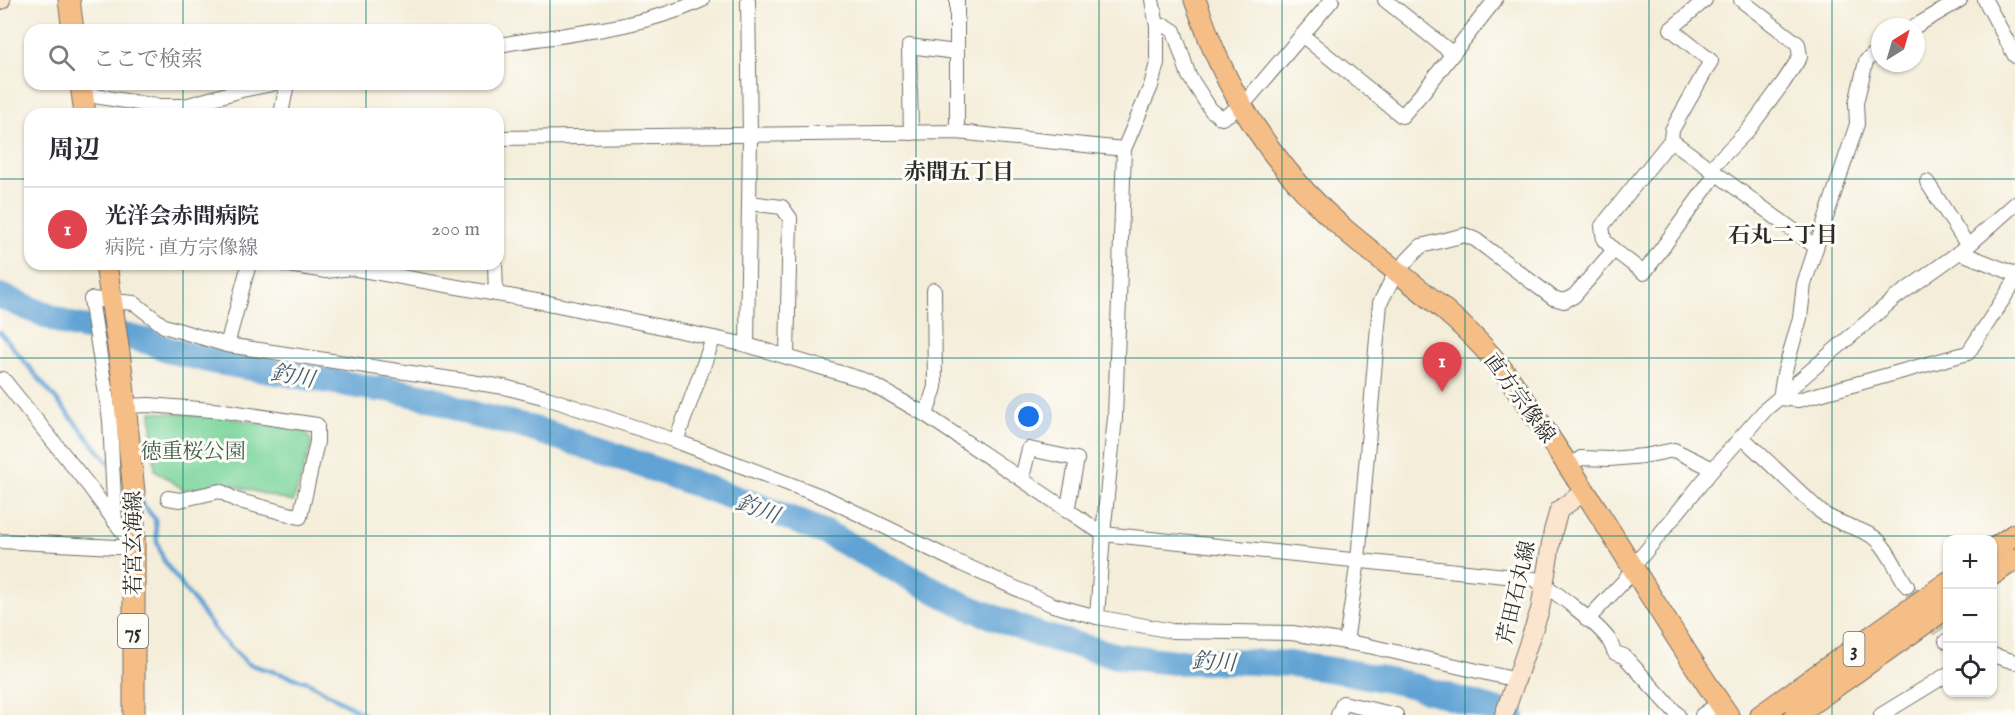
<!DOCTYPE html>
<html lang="ja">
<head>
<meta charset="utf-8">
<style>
  :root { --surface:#fff; --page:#f7f7f7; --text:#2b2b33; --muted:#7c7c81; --line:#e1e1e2; --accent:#b45309 }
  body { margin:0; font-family:"IM FELL English","Noto Serif JP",serif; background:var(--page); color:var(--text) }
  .controls { position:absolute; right:18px; bottom:18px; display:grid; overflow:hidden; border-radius:12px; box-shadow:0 2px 4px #0004 }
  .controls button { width:54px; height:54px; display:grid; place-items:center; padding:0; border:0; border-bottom:2px solid var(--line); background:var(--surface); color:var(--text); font:30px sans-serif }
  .compass { position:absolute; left:1871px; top:18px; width:54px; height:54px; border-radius:50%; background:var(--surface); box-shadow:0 2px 4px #0004; rotate:37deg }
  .you { position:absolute; left:1029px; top:417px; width:21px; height:21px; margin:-15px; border:4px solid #fff; border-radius:50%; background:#1a73e8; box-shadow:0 0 0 9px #1a73e833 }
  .badge { display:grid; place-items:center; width:39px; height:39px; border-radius:50%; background:var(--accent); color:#fff; font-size:20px; font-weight:700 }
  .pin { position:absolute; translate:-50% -50px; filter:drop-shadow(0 2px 3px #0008) }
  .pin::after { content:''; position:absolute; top:32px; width:21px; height:18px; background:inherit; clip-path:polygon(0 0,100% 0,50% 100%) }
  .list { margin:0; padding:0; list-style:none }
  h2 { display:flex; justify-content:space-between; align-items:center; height:78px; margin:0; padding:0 24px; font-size:26px }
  h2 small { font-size:20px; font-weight:400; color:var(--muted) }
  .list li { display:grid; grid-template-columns:39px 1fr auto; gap:18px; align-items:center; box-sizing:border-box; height:84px; padding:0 24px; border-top:2px solid var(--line) }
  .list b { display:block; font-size:22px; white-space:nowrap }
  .list p { margin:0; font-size:20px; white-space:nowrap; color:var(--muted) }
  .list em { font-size:20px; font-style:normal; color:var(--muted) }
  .icon { flex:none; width:33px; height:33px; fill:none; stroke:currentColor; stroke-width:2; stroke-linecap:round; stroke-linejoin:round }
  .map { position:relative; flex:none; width:2015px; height:715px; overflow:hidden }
  .search { position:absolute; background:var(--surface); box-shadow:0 2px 4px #0004; left:24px; top:24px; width:480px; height:66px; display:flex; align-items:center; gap:15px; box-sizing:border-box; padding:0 21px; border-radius:18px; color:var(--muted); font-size:22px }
  .panel { position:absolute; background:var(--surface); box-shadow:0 2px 4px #0004; left:24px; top:108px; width:480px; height:162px; border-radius:18px }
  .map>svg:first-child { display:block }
  .green { fill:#7bd59c; stroke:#538064; stroke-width:1.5 }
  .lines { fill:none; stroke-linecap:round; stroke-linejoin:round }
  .stream { stroke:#60a3d4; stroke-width:4.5 }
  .river { stroke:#60a3d4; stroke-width:26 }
  .minor-tunnel { stroke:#ccc6b6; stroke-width:14; stroke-dasharray:14 7; stroke-linecap:butt }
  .minor-casing { stroke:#716f68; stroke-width:16 }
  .secondary-casing { stroke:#716f68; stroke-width:20 }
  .primary-casing { stroke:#716f68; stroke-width:23 }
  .trunk-casing { stroke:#716f68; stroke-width:23 }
  .minor { stroke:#fff; stroke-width:14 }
  .secondary { stroke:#fbe5cf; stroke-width:18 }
  .primary { stroke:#f6be87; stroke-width:21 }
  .trunk { stroke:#f6be87; stroke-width:21 }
  .grid { fill:none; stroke:#0f766e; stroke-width:1.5; stroke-opacity:0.55 }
  .labels { text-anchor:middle; stroke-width:6; stroke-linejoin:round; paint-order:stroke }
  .shield { fill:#fdfcf7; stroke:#6a6a68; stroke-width:1.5 }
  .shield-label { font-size:20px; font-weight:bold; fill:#2b2b2b }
  .street-label { font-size:21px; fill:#2b2b2b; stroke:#fdfcf7 }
  .park-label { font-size:21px; fill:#435e4d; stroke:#fdfcf7 }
  .neighbourhood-label { font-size:22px; font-weight:bold; fill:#2b2b2b; stroke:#fdfcf7 }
  .water-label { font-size:22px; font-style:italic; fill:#405b6f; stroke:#fdfcf7 }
</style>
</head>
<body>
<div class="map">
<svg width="2015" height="715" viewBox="0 0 2015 715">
  <rect width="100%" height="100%" fill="#fdfcf7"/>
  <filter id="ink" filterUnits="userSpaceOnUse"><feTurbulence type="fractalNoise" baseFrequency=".0167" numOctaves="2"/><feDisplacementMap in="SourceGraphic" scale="12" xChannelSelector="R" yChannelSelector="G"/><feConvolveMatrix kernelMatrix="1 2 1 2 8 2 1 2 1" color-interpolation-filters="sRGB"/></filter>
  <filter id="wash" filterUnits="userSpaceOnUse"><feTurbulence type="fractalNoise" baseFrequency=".008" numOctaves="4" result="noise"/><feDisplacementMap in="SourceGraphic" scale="24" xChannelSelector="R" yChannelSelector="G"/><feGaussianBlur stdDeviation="1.35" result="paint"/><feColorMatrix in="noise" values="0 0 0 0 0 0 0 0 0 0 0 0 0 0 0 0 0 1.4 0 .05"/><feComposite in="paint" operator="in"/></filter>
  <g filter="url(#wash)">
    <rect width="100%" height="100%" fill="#f4edd9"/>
    <path class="green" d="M151,412L216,416L302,430L308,435L312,443L293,502L232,485L184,490L155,470Z"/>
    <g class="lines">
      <g class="stream">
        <path d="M0,332L109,463"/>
        <path d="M141,502L155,519L157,542L164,561L221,638L248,664L308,682L365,715"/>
      </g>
      <path class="river" d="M0,296L67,324L147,341L172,351L217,362L376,389L383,388L431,398L475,415L524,426L608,453L769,510L826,533L963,605L1036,634L1118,656L1174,662L1232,661L1290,664L1347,672L1403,683L1512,715"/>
    </g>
  </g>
  <g filter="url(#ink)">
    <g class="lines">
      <path class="minor-tunnel" d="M1907,586L1946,641"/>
      <defs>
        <g id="minor">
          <path d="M957,0V132"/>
          <path d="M1385,0L1452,53"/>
          <path d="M1985,0L2015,56"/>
          <path d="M1157,26H1166L1174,31L1189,76L1211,110L1222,118L1242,106L1332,0"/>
          <path d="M1914,27L1960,0"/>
          <path d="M1303,36L1402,116L1423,92L1495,0"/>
          <path d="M498,45C565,34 640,29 702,0"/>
          <path d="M82,94L157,106H185L242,90L272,84"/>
          <path d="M281,114L287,84"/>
          <path d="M911,133L909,46L956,52"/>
          <path d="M498,138L957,132L1124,149"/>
          <path d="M1671,140L1816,247"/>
          <path d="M1710,169L1749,129L1783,83L1800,57L1798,44L1741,0"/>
          <path d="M1927,182L1968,246"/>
          <path d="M749,203L782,207L790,218L787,357"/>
          <path d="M1614,250L1604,240L1602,226L1671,140L1672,130L1711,61L1671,29L1705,0"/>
          <path d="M1959,252L2015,274"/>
          <path d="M283,264L326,271L351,268L553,304L747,345L867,381L926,415L1103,534L1534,579C1551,588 1598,624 1609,640C1611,644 1613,649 1615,653L1624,656L1678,715"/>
          <path d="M495,264L496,294"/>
          <path d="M227,345L249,264"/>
          <path d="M747,345L750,135L748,0"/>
          <path d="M3,379L89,486L133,546"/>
          <path d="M1780,398L1784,374L1800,318L1804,284L1857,124L1856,103L1866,61L1880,49"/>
          <path d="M1780,398L1798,400L1968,353L2015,281"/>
          <path d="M126,406L149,405L224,411L317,425V442L300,517L236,500L220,491L180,500L168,498"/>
          <path d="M926,415L935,387L934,290"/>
          <path d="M1742,437L1821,512C1837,524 1855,526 1872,536C1885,542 1898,573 1907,586"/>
          <path d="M676,441L713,339"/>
          <path d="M1569,466L1581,458L1610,459L1644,456L1674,450L1713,469"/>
          <path d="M1022,478L1029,449L1077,459L1067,511"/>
          <path d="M115,522L110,420L91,299L134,303L164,326L227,345L504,387L547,398L676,441L826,498L953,560L1053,605L1097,617L1172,631L1292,633L1369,646L1517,680"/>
          <path d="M0,541L135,548"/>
          <path d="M1097,617L1103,534L1115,418L1124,149L1151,86L1157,63V26L1152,0"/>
          <path d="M1587,620L1625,580L1633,567L1713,469L1766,409L1895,298L1968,246L2015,204"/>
          <path d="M1946,641L1948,642"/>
          <path d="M1346,642L1358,560L1380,303L1396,272L1421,246L1465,235L1476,240L1553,298L1564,301L1574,296L1614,250L1644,273L1716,174"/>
          <path d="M1992,655L2015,662"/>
          <path d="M1338,715L1343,703L1396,715"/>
          <path d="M1702,715L1720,703"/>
          <path d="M1881,715L1948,674"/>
        </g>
        <g id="secondary">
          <path d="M0,0H1"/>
          <path d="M1504,715L1540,610L1553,531L1559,510L1585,491"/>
        </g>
        <g id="primary">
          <path d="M69,0L73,30"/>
          <path d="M1195,0C1202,18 1208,37 1216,55C1244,120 1290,183 1344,229C1393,271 1449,307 1491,356C1517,386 1537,419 1559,452C1617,538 1668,629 1728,715"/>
          <path d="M81,84L85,114"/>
          <path d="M106,264L122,374L134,492V715"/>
        </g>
        <g id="trunk">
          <path d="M1992,550L2015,534"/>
          <path d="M1992,575L2015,559"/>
          <path d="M1761,715L1948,582"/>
          <path d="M1795,715L1948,607"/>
        </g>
      </defs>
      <use href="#minor" class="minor-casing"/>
      <use href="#secondary" class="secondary-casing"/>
      <use href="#primary" class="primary-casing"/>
      <use href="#trunk" class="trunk-casing"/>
      <use href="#minor" class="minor"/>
      <use href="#secondary" class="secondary"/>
      <use href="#primary" class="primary"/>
      <use href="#trunk" class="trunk"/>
    </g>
  </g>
  <path class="grid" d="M183,0V30M366,0V30M550,0V715M733,0V715M916,0V715M1099,0V715M1282,0V715M1465,0V715M1649,0V715M1832,0V715M183,84V114M366,84V114M0,179H30M498,179H2015M183,264V715M366,264V715M0,358H2015M0,536H2015"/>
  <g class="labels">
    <g class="shield">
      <rect x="118" y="614" width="30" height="34" rx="4.5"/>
      <rect x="1843.5" y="632" width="21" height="34" rx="4.5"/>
    </g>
    <g class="shield-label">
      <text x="133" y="638">75</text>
      <text x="1854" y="656">3</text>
    </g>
    <g class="street-label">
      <text transform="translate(1520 398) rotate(54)" y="7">直方宗像線</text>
      <text transform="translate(133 543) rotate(-90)" y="7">若宮玄海線</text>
      <text transform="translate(1516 592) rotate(-77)" y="7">芹田石丸線</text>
    </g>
    <g class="park-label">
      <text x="193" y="458">徳重桜公園</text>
    </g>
    <g class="neighbourhood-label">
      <text x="959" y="179">赤間五丁目</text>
      <text x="1783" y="242">石丸二丁目</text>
    </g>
    <g class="water-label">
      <text transform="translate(293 375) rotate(10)" y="8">釣川</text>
      <text transform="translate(758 508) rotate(20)" y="8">釣川</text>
      <text transform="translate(1214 661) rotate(3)" y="8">釣川</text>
    </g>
  </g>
</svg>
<div class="controls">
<button>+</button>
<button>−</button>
<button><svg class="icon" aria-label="locate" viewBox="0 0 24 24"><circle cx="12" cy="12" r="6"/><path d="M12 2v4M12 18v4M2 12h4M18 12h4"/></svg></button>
</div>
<svg class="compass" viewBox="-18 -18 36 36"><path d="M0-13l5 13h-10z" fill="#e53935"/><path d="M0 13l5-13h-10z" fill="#7c7c81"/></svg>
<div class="you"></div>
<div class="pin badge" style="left:1442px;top:392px;background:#e0444e">1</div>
<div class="search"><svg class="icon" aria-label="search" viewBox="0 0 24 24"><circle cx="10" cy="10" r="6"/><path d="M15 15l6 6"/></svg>ここで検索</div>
<section class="panel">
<h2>周辺<small></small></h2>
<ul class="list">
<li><span class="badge" style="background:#e0444e">1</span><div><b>光洋会赤間病院</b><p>病院 · 直方宗像線</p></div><em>200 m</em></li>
</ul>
</section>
</div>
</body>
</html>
